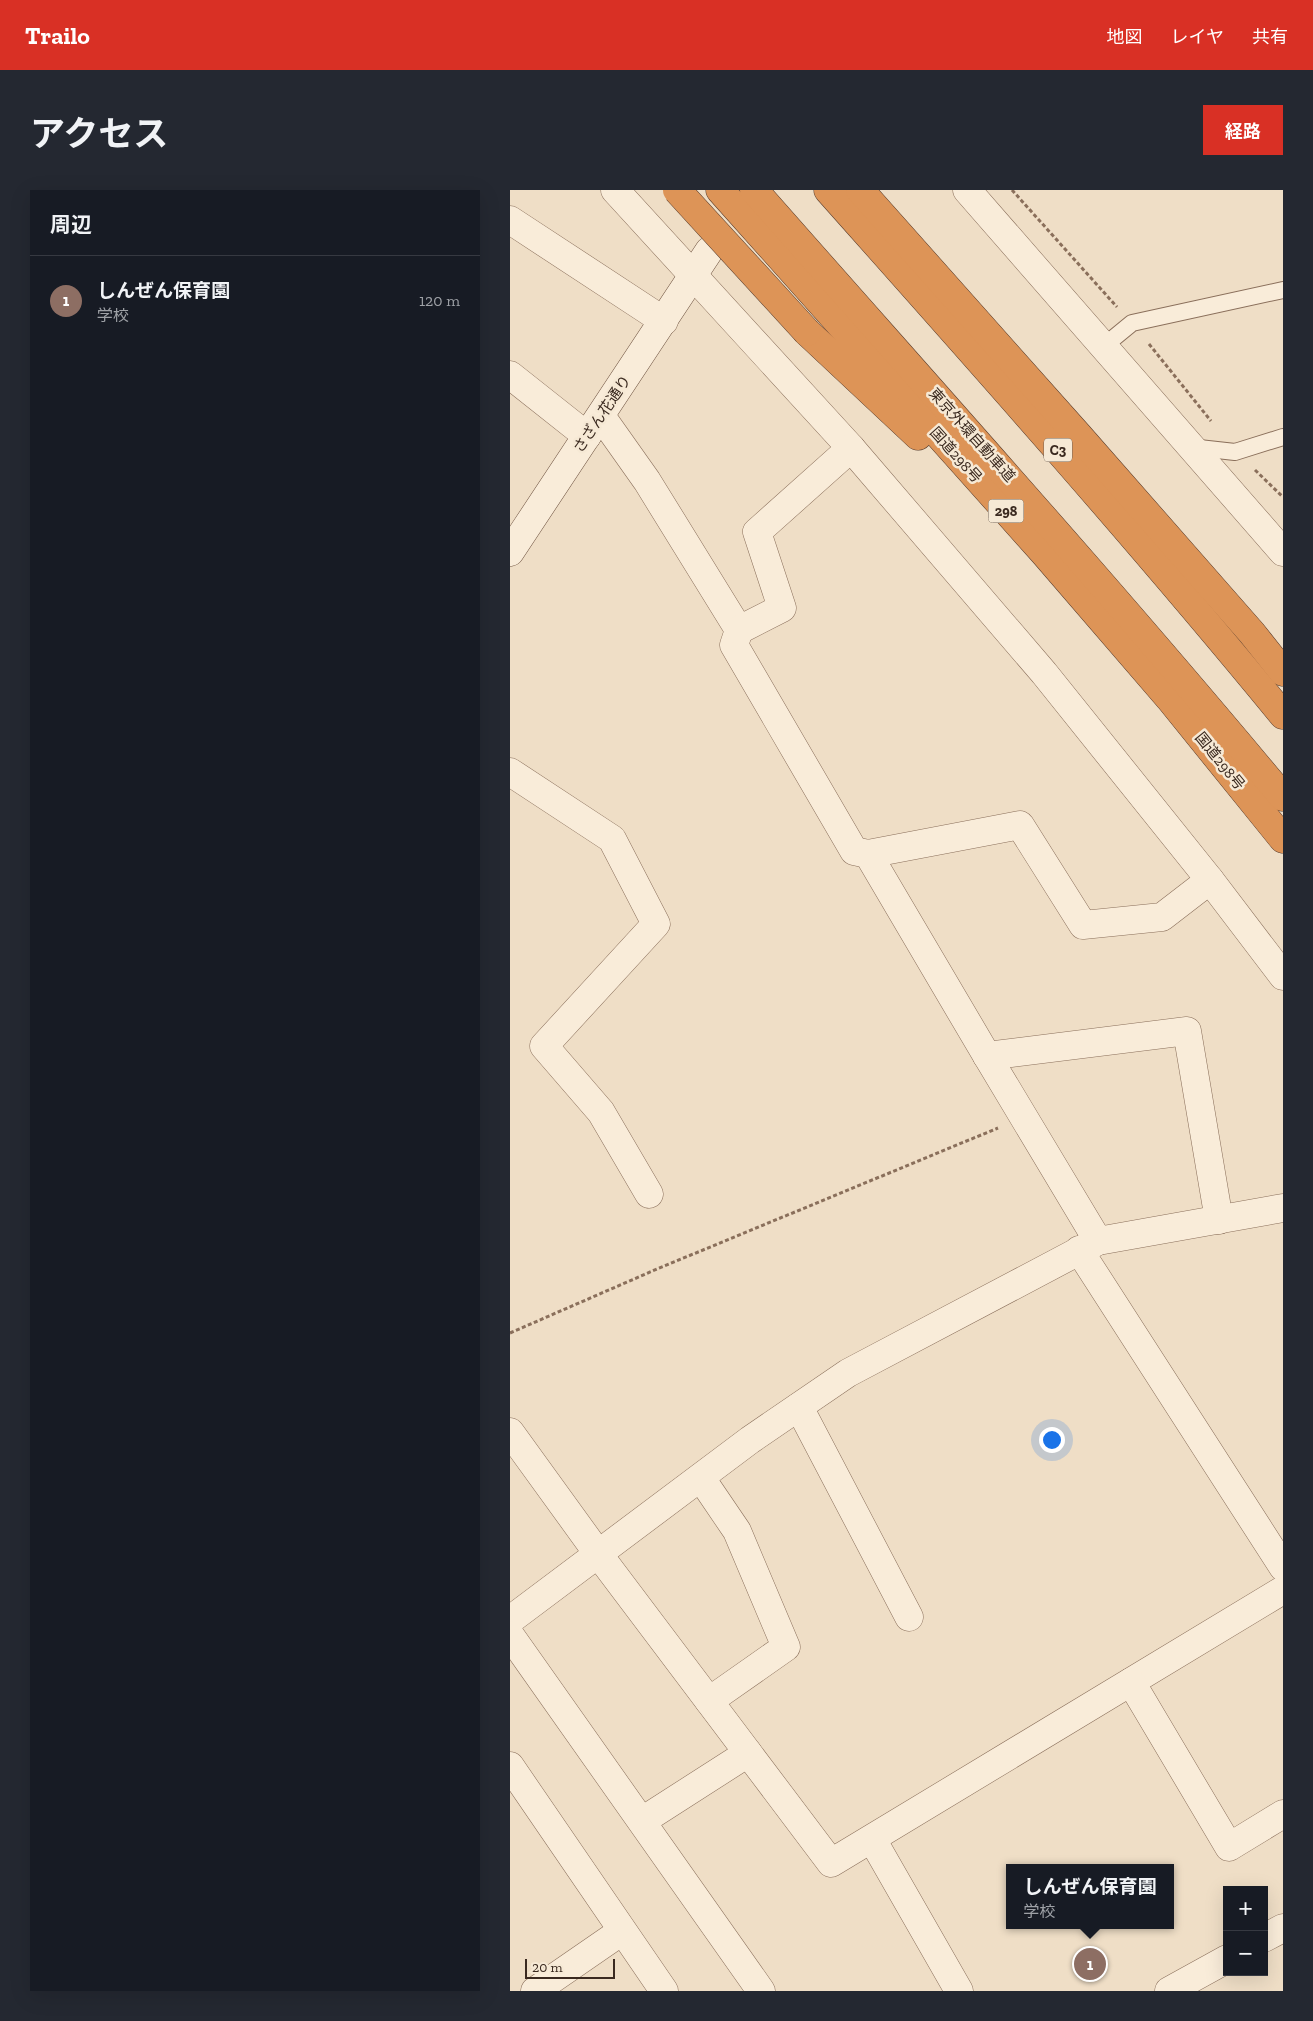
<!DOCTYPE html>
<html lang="ja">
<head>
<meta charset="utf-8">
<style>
  :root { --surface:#171b24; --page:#242831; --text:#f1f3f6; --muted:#9ea1a6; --line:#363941; --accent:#d93025 }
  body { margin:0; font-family:"Zilla Slab","Noto Sans JP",serif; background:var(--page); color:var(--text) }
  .controls { position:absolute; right:15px; bottom:15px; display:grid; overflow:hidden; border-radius:0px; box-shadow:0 5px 20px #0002 }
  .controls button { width:45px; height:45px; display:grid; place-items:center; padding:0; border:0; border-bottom:1px solid var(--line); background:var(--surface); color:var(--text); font:25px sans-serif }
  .scale { position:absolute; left:15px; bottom:12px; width:90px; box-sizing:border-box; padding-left:5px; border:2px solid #3a291f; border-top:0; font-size:14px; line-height:18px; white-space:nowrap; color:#3a291f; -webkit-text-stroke:4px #f6e9d5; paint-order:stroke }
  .you { position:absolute; left:541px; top:1249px; width:18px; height:18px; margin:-12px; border:4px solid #fff; border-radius:50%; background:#1a73e8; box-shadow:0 0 0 8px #1a73e833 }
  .badge { display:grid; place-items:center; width:32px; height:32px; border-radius:50%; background:var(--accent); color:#fff; font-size:16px; font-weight:700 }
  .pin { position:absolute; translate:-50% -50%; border:2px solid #fff; box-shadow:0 1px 5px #0006 }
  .popup { position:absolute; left:496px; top:1674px; width:168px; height:65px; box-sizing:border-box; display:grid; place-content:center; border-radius:0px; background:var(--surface); filter:drop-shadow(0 1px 4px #0005); font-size:16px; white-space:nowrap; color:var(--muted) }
  .popup b { font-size:19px; color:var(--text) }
  .popup::after { content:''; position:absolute; left:50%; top:100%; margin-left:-10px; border:10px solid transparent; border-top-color:var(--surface) }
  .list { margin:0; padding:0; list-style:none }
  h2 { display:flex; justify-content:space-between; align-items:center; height:65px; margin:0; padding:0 20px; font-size:21px }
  h2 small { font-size:16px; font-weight:400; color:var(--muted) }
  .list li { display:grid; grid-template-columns:32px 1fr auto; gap:15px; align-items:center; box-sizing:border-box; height:90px; padding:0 20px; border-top:1px solid var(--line) }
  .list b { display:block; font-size:19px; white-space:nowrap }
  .list p { margin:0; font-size:16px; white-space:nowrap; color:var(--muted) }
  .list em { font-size:16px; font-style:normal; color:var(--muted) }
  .map { position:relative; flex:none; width:773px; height:1801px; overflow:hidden; border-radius:0px }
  header { display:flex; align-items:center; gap:30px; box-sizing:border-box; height:70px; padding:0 25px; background:var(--accent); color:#fff }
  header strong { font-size:24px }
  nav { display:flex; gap:28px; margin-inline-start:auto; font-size:18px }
  .intro { display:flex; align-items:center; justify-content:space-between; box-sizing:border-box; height:120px; padding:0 30px }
  h1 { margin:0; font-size:35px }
  .button { padding:12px 22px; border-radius:0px; background:var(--accent); color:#fff; font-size:18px; font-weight:700 }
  main { display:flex; gap:30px; padding:0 30px }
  aside { flex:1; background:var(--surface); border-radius:0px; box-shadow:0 5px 20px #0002 }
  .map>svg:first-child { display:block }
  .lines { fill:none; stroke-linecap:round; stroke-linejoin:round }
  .lane-casing { stroke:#8a6f5b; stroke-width:18 }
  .street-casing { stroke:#8a6f5b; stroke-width:29 }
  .secondary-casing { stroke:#6c503e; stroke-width:29 }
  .highway-casing { stroke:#583e2f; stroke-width:29 }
  .path { stroke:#8a6f5b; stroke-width:3; stroke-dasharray:4 2.5; stroke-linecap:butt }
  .lane { stroke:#f9ecd9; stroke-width:16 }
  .street { stroke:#f9ecd9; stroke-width:28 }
  .secondary { stroke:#f9ecd9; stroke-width:28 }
  .highway { stroke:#dd9457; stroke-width:28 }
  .highway-bridge-casing { stroke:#583e2f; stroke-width:29; stroke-linecap:butt }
  .highway-bridge { stroke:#dd9457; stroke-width:28 }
  .labels { text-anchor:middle; stroke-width:5; stroke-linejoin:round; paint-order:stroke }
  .shield { fill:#f6e9d5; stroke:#726356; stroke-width:1 }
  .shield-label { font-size:14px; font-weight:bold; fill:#3a291f }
  .street-label { font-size:15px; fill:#3a291f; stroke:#f6e9d5 }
</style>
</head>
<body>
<header>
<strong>Trailo</strong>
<nav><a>地図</a><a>レイヤ</a><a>共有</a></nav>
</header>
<div class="intro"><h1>アクセス</h1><a class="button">経路</a></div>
<main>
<aside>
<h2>周辺<small></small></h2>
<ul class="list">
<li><span class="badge" style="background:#8d6e63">1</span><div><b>しんぜん保育園</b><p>学校</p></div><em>120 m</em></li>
</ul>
</aside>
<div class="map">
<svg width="773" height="1801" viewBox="0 0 773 1801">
  <rect width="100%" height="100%" fill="#efdec6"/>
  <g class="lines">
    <defs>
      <g id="lane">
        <path d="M594,156L622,133L773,100"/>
        <path d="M680,257L725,262L773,247"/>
      </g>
      <g id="street">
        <path d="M105,0L341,258L534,483L700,690L773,786"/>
        <path d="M457,0L773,362"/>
        <path d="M0,30L154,131"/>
        <path d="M0,185L77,246"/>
        <path d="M91,226L137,291L229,440L224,455L344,661L358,664L477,866L588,1051"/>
        <path d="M229,440L272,418L247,342L341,258"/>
        <path d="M0,582L102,649L146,734L34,856L91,922L139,1004"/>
        <path d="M358,664L510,635L573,735L652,727L700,690"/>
        <path d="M477,866L677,841L709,1030"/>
        <path d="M569,1060L773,1377"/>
        <path d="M289,1217L399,1427"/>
        <path d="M0,1242L89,1365L321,1673L773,1400"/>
        <path d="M191,1288L227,1341L276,1457L199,1511"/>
        <path d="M0,1430L240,1250L338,1183L588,1051L773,1018"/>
        <path d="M0,1445L251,1801"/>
        <path d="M621,1492L719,1657L773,1624"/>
        <path d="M0,1576L154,1801"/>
        <path d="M132,1631L238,1563"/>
        <path d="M362,1649L449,1801"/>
        <path d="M754,1748L773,1738"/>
        <path d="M25,1801L112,1741"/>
        <path d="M659,1801L717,1769"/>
      </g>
      <path id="secondary" d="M0,362L199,61"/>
      <g id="highway">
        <path d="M210,0L534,363L659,508L773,649"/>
        <path d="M244,0C421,201 601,400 773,607"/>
        <path d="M318,0C472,173 626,346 773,525"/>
        <path d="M350,0L569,246L742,443L773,482"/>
        <path d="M297,142L408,246"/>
      </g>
    </defs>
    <use href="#lane" class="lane-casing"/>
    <use href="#street" class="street-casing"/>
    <use href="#secondary" class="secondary-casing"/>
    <use href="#highway" class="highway-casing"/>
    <g class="path">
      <path d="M502,0L607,117"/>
      <path d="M639,154L701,231"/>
      <path d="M745,280L773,307"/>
      <path d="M0,1143L147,1079L488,938"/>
    </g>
    <use href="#lane" class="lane"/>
    <use href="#street" class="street"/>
    <use href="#secondary" class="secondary"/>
    <use href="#highway" class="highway"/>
    <defs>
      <path id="highway-bridge" d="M167,0L297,142"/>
    </defs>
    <use href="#highway-bridge" class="highway-bridge-casing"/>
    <use href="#highway-bridge" class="highway-bridge"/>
  </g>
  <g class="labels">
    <g class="shield">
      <rect x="534" y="248.5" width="28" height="23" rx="4"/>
      <rect x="478.5" y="309.5" width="35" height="23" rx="4"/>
    </g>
    <g class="shield-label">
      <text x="548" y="265">C3</text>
      <text x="496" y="326">298</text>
    </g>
    <g class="street-label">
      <text transform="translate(92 224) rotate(-56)" y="5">さざん花通り</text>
      <text transform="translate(462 245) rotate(48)" y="5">東京外環自動車道</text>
      <text transform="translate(446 265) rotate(48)" y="5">国道298号</text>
      <text transform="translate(710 571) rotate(51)" y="5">国道298号</text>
    </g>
  </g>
</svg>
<div class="controls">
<button>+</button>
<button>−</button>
</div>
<div class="scale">20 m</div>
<div class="you"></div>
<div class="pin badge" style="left:580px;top:1774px;background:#8d6e63">1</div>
<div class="popup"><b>しんぜん保育園</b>学校</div>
</div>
</main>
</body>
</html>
